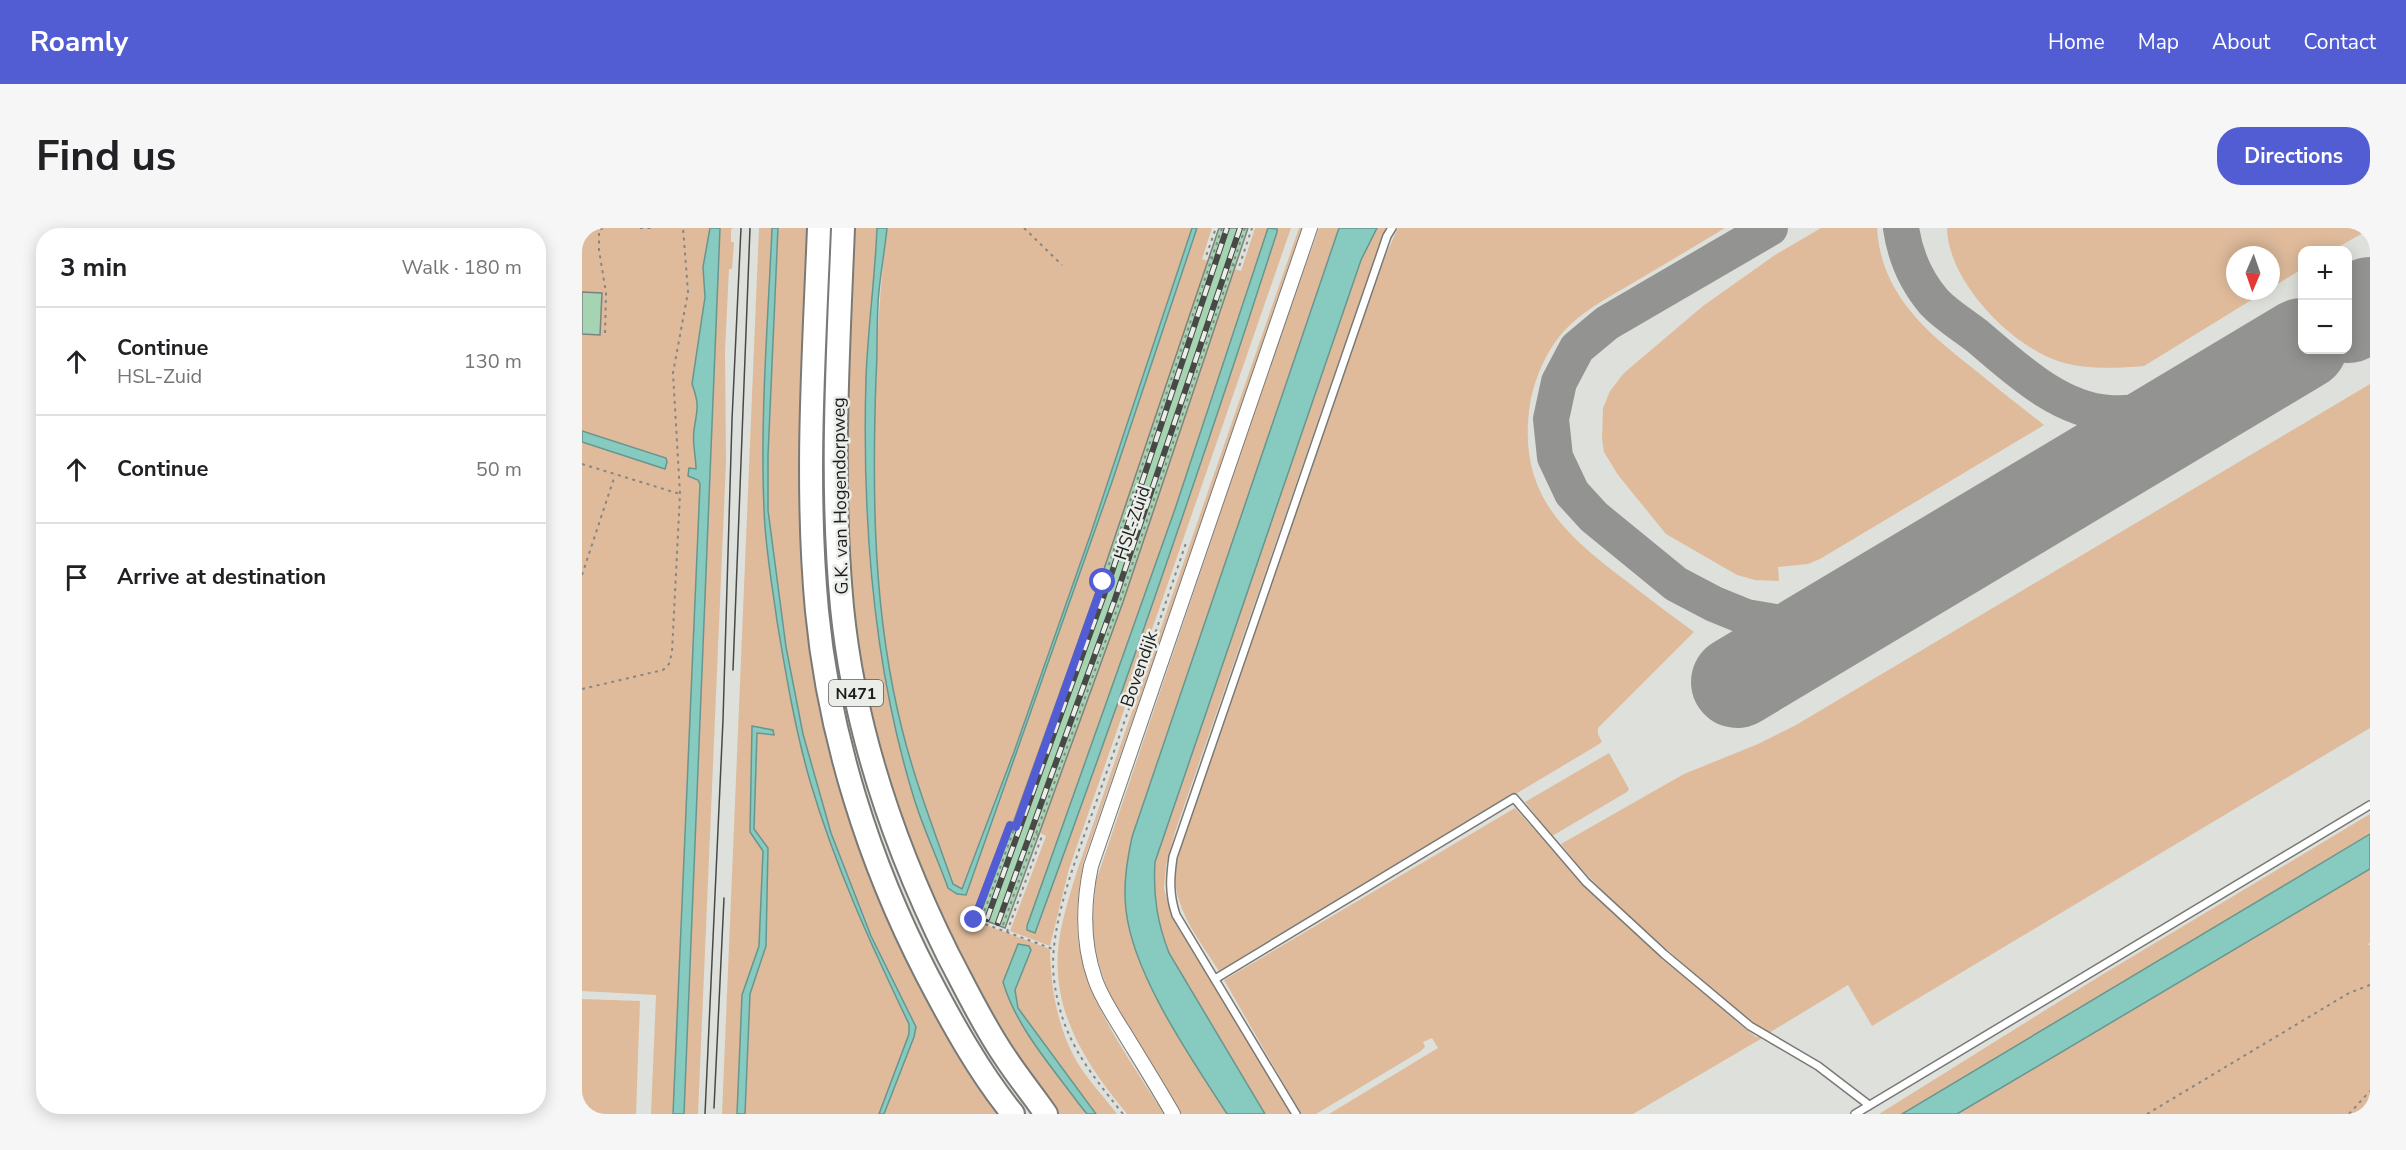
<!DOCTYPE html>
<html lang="en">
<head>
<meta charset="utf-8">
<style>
  :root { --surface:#fff; --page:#f6f6f6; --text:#202124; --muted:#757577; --line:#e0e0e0; --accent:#525dd3 }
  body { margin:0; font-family:"Nunito Sans",sans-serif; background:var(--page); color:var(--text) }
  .controls { position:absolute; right:18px; top:18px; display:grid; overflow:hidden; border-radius:12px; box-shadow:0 3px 15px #0003 }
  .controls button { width:54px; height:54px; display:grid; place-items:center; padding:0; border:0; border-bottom:2px solid var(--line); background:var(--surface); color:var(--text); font:30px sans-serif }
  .compass { position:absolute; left:1644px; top:18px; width:54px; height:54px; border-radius:50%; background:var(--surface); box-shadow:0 3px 15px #0003; rotate:182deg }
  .stop { position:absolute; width:18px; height:18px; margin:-14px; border:4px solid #525dd3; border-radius:50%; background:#fff }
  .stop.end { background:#525dd3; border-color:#fff; box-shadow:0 2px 6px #0008 }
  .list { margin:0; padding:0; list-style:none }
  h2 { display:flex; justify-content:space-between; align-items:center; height:78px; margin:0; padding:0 24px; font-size:26px }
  h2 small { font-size:20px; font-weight:400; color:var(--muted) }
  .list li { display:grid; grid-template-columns:39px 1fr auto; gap:18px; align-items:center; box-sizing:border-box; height:108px; padding:0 24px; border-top:2px solid var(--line) }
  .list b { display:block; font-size:22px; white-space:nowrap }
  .list p { margin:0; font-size:20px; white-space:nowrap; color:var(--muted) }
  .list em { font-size:20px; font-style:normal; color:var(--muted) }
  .icon { flex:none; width:33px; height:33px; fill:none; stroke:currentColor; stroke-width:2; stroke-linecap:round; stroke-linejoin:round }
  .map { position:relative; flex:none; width:1788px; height:886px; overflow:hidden; border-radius:24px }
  header { display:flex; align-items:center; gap:36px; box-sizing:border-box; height:84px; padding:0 30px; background:var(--accent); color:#fff }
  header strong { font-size:28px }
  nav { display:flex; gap:33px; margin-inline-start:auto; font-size:21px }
  .intro { display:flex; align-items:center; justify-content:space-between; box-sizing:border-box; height:144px; padding:0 36px }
  h1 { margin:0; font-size:42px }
  .button { padding:15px 27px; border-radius:24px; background:var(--accent); color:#fff; font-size:21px; font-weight:700 }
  main { display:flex; gap:36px; padding:0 36px }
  aside { flex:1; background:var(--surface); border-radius:24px; box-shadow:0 3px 15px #0003 }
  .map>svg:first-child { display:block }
  .green { fill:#dfbb9b }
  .water { fill:#87cac0; stroke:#67968f; stroke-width:1.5 }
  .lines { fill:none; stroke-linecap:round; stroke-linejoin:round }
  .taxiway { stroke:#939491; stroke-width:36 }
  .runway { stroke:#939491; stroke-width:92 }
  .building { fill:#a4d4b1; stroke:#7e827f; stroke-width:1.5 }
  .service-casing { stroke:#797a76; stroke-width:10 }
  .minor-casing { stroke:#797a76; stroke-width:16 }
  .primary-casing { stroke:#797a76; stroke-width:26 }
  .path { stroke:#868784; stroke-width:2; stroke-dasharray:3 4.5; stroke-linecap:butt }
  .service { stroke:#fff; stroke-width:7 }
  .minor { stroke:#fff; stroke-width:14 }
  .primary { stroke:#fff; stroke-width:22 }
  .tram { stroke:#484947; stroke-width:1.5 }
  .rail-casing { stroke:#484947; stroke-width:6 }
  .rail { stroke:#ebede9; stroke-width:4; stroke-dasharray:11; stroke-linecap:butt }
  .route { stroke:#525dd3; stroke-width:8 }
  .labels { text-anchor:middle; stroke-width:5; stroke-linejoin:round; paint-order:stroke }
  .shield { fill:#ebede9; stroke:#5a5b5a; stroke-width:1.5 }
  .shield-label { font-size:16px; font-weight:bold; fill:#1c1d1c }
  .street-label { font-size:18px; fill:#1c1d1c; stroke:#ebede9 }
</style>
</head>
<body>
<header>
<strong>Roamly</strong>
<nav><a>Home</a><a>Map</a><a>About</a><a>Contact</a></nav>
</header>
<div class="intro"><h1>Find us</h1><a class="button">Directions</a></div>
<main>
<aside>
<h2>3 min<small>Walk · 180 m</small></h2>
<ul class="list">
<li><svg class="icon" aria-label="ahead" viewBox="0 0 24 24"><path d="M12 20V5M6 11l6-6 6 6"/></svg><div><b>Continue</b><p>HSL-Zuid</p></div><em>130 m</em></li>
<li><svg class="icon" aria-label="ahead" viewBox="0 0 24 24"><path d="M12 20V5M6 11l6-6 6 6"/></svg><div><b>Continue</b></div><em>50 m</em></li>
<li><svg class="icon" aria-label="arrive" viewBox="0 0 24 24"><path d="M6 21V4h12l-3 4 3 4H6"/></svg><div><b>Arrive at destination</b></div></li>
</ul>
</aside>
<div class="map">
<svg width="1788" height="886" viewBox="0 0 1788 886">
  <rect width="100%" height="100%" fill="#dee0db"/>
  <g class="green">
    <path d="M0,0H128L123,50L114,232L118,256L115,369L91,886H69L74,767L0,763Z"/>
    <path d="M138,0H152L149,1V14H152L150,41H147L143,123L144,234L116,886H102Z"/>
    <path d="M177,0H190L181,228L182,282L200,420L228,552L296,732L327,796V806L297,886H163L168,766L184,718L186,620L172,601L175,505L191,506L170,498L168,603L181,623L177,718L160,767L155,886H140Z"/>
    <path d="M196,0H228L222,169L252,524L421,886H302L332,809L334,799L289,708L249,605L221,506L204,419L186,282V228Z"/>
    <path d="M269,0H295C293,50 286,99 284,149C279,289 290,433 331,567C340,598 355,629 366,660L384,667L530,254L615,0H630L620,31L626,33L518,353L432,596L426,594L391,692L468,721C469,760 475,799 495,834C506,852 522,869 535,886H473L433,829L345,668L285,489L264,327L262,181Z"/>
    <path d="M305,0H610L509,305L432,524L380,661L371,656C353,605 333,554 320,501C292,391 289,280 293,167C295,111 298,56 305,0Z"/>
    <path d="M673,0H709L487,641L468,718L428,703L464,608L458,605L541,374L653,41L659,43Z"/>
    <path d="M717,0H721L501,635C497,661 492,691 497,718C508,780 549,833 582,886H545C500,831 464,776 479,701C483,682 489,662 495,643Z"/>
    <path d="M737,0H757L550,609C545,633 541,657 544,682C551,747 609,830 645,886H598C567,835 523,777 513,718C509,697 512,675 514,653L697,112Z"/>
    <path d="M795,0H806L800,9L593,604L584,637L582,660L586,676L595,696L710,886H683L587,725C575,693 571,667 573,634L779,32Z"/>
    <path d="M816,0H1143C1112,19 1081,37 1049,56C1029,68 1006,80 989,96C967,116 953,148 948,176C935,263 979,304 1043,352C1066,370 1089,387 1112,404L1016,500V506L1020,514L1014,518L637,743C620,716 594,684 593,650C593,639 598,625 600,613L799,37Z"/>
    <path d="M1239,0H1295C1299,67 1345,104 1393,142C1416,161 1439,179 1462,197L1238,331L1226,336L1196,339L1197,353L1173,352L1155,347L1084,306L1036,247L1022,224L1020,211L1021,180L1028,163L1042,145L1121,78L1193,27Z"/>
    <path d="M1365,0H1788V1L1751,22H1720V41L1689,60V27H1653V63H1684L1562,138C1536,140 1505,142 1479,134C1430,119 1366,54 1365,0Z"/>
    <path d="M1788,156V500L1290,798L1266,757L1187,805L1170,796L1039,681L998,640L979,616L1102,546L1176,516L1214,497Z"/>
    <path d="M1027,525L1047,561L1045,564L970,608L943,574Z"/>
    <path d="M933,580L1013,669L1155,794L1174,809H1182L1051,886H747L856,820L850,810L841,814L843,819L839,823L734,886H719L642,752Z"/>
    <path d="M1788,586V606L1320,886H1297L1518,748Z"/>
    <path d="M1788,641V714L1786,717H1788V886H1375Z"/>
    <path d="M0,771L58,773L54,886H0Z"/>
  </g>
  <g class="water">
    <path d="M128,0H138L102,886H91L118,256L116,252L106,248L107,240L114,241C114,229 110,214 112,202C115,181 118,178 110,156L123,69L121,39Z"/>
    <path d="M190,0H196L186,228V282L204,419L221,506L249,605L289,708L334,799L332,809L302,886H297L327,806V796C289,717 253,638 228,553C213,501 204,447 195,393C190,356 183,318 182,281C178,188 186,93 190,0Z"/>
    <path d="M295,0H305C303,21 299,42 297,63C294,91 296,121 294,149C290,268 291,385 320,501C333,554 353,605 371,656L380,661L432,524L509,305L610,0H615L530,254L384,667L375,666L366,660C355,629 340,598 331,567C290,433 280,289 284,149C286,99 293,50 295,0Z"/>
    <path d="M686,0L695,1V4C619,240 538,473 453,705L445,702V698L593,281Z"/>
    <path d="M757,0H795L779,32L573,634C571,667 575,694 587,725L683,886H645C609,830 551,747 544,682C541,657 545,633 550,609Z"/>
    <path d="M0,203L84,230L85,234L83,241L0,214Z"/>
    <path d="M170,498L191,502L192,507L175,505L172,601L186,620L184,718L168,766L163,886H155L160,767L177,718L181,623L168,604Z"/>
    <path d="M1788,606V641L1375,886H1320Z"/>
    <path d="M436,716L447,718L449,722L433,762L436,780L514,886H505L497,876C470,839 434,799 421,754Z"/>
  </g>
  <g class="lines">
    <g class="taxiway">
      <path d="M1188,0L1025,95L995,120L977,154L969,191L973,229L990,265L1012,289L1094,356L1132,376L1164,389L1200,395L1239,389L1301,367"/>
      <path d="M1319,0C1323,27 1334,53 1352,74C1364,87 1381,97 1395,108C1432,139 1476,182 1527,185C1575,188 1615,170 1659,153"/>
    </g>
    <g class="runway">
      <path d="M1766,89L1788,75"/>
      <path d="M1155,454L1720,116"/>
    </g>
  </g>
  <g class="building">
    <path d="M637,0H666L541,374L423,700L397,690L518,353Z"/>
    <path d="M0,64L20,65L18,107L0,106Z"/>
  </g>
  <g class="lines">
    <defs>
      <g id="service">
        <path d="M633,751L932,570L1004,654L1082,726L1168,798L1236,838L1287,877"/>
        <path d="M714,886L594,687C587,666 588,650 591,629L805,8L810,0"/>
        <path d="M1273,886L1788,577"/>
      </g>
      <path id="minor" d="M591,886C575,858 558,831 541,803C531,787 519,769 513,751C500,714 501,676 509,638L728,0"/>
      <g id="primary">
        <path d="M237,0C232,127 223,256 235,383C247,508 287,635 345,747C370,795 397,844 431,886"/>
        <path d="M261,0C256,126 248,254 260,379C272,501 312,618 366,727C384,761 401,797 423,829C436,849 451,867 464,886"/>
      </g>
    </defs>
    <use href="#service" class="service-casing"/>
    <use href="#minor" class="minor-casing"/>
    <use href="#primary" class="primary-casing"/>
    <g class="path">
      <path d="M21,0L17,2V22L24,65L23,106"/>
      <path d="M58,0H72"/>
      <path d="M442,0L480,37"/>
      <path d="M630,30L624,28L634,0"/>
      <path d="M651,37L657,39L670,0"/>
      <path d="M0,236L98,266"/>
      <path d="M0,347L33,247"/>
      <path d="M0,461L81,442L87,436L90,424L98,266L91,145L106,64L101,0"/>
      <path d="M434,599L428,597L392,692L471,721"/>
      <path d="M400,690L521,354L640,0"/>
      <path d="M421,697L538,373L663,0"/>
      <path d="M425,704L460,608L454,606"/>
      <path d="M541,886C506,842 479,810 472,751C465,696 500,617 518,563C547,481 576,398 604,315"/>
      <path d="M1565,886L1767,765L1788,757"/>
      <path d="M1767,886L1788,863"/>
    </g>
    <use href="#service" class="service"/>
    <use href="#minor" class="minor"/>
    <use href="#primary" class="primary"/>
    <g class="tram">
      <path d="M151,442L168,0"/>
      <path d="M132,880L142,670"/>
      <path d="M123,886L141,492L150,192L159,0"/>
    </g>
    <defs>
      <g id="rail">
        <path d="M405,691L526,356L645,0"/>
        <path d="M416,695L533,371L658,0"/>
      </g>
    </defs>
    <use href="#rail" class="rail-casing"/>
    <use href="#rail" class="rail"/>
  </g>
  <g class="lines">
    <path class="route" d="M392,692L428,597L434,599L521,354"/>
  </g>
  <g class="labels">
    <rect class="shield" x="247" y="452" width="54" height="26" rx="4.5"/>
    <g class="shield-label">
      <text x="274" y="471">N471</text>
    </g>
    <g class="street-label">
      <text transform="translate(258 268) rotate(-91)" y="6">G.K. van Hogendorpweg</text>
      <text transform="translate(550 295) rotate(-71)" y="6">HSL-Zuid</text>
      <text transform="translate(557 441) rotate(-71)" y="6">Bovendijk</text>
    </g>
  </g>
</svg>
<div class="controls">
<button>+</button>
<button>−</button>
</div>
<svg class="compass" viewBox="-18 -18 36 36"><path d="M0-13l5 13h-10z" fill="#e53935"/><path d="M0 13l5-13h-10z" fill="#757577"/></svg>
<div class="stop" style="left:521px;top:354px"></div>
<div class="stop end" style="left:392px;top:692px"></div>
</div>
</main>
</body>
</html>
